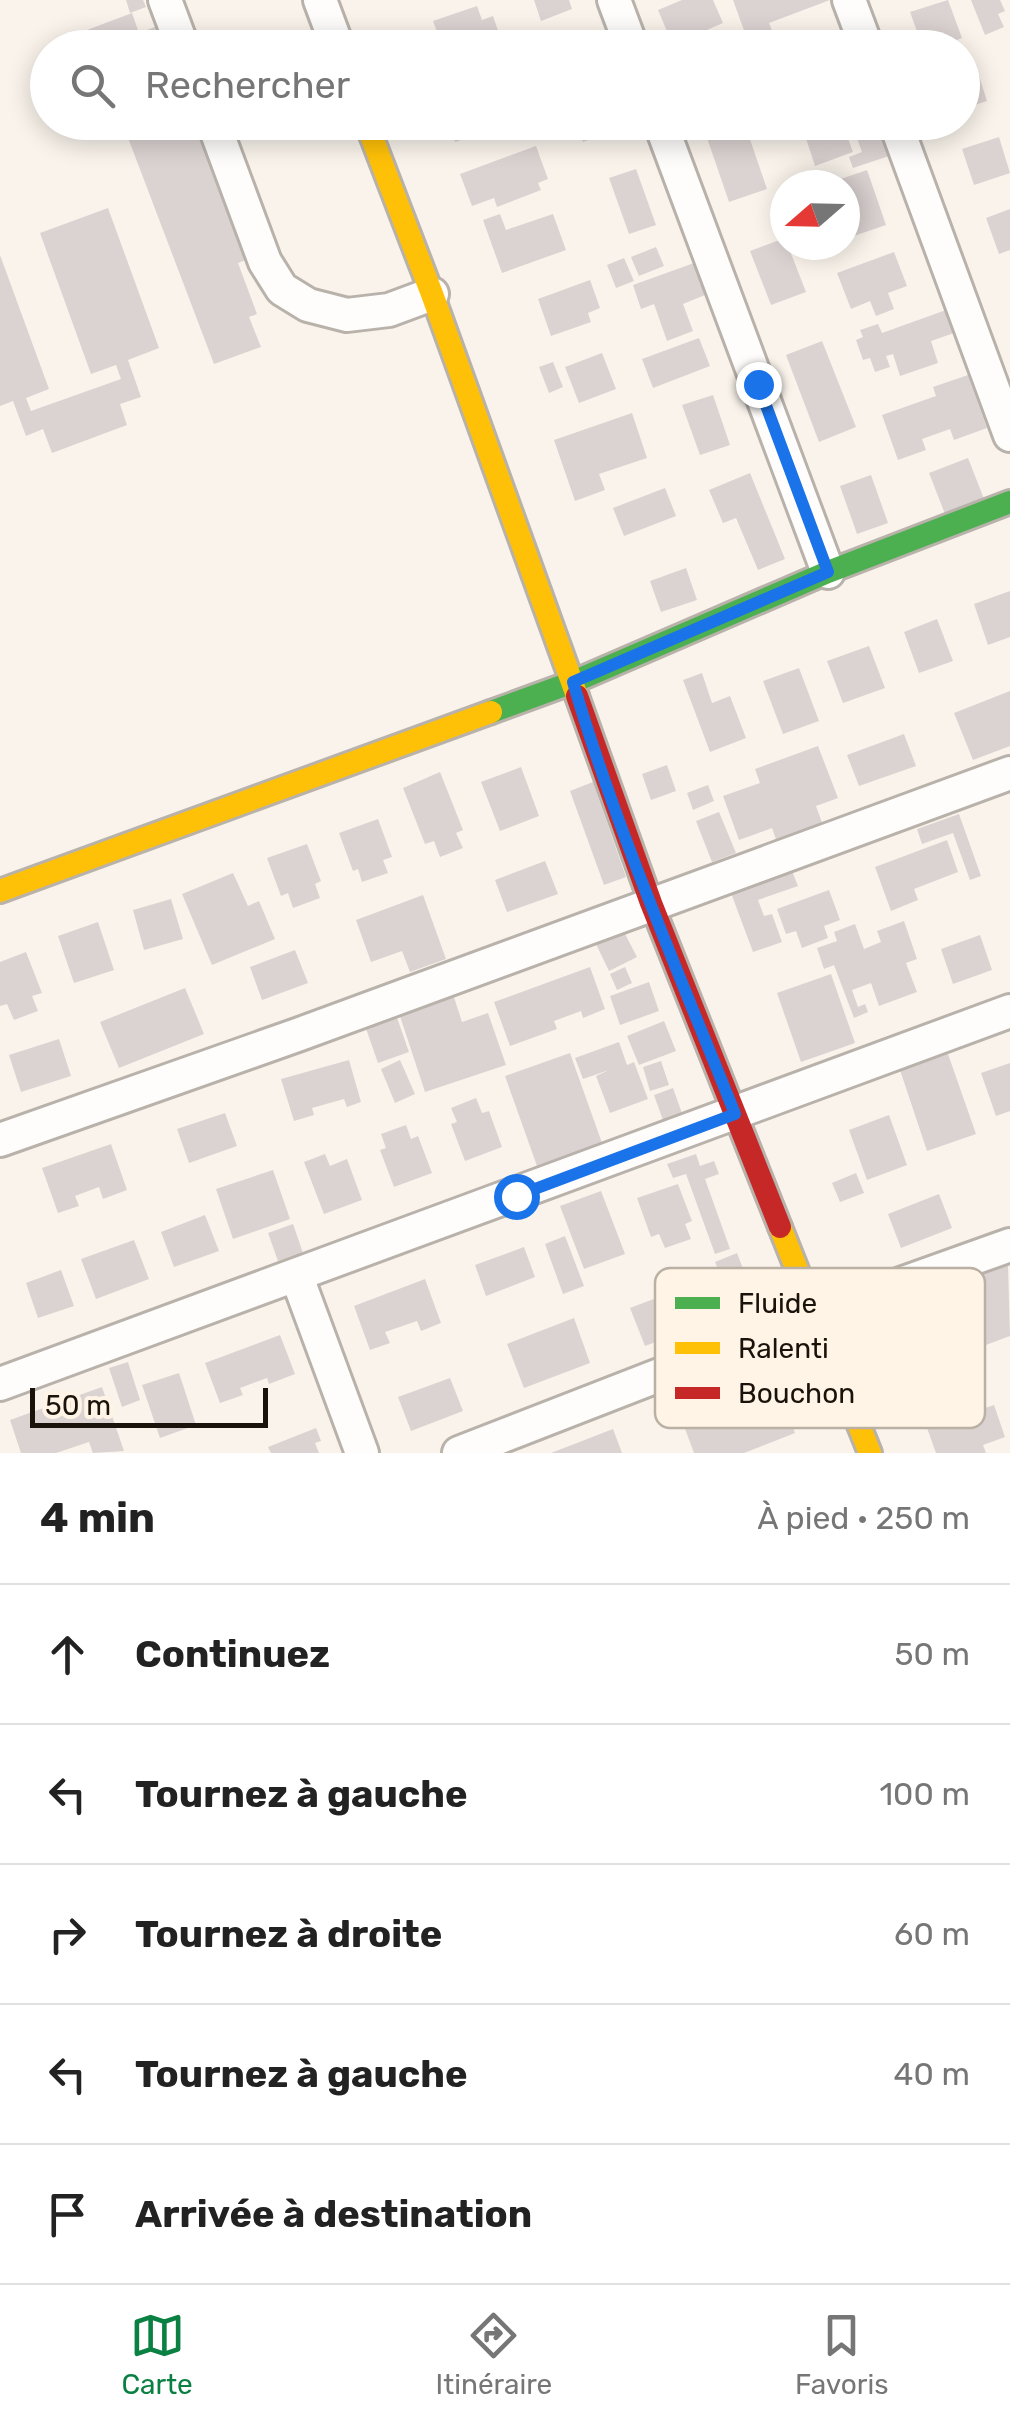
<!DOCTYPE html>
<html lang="fr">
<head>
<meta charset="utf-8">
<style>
  :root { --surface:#fff; --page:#f2f2f2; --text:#222; --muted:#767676; --line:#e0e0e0; --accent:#0b8043 }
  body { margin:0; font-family:Rubik,sans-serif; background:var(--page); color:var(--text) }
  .compass { position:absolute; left:770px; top:170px; width:90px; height:90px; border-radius:50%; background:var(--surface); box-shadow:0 5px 25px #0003; rotate:250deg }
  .scale { position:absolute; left:30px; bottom:25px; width:238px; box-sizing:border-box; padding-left:10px; border:5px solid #1a130b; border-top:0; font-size:28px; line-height:35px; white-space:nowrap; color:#1a130b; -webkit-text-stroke:8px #fff4e5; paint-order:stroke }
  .stop { position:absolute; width:30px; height:30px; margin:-22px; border:8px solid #1a73e8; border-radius:50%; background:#fff }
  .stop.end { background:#1a73e8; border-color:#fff; box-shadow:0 2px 10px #0008 }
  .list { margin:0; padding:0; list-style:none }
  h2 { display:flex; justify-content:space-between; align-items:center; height:130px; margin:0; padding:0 40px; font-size:42px }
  h2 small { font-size:32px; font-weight:400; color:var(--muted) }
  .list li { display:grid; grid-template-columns:65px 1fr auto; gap:30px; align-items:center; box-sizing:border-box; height:140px; padding:0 40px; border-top:2px solid var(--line) }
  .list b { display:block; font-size:38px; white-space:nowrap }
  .list em { font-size:32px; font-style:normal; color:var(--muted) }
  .icon { flex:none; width:55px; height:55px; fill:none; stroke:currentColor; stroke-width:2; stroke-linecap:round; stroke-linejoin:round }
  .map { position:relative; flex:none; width:1010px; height:1453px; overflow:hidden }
  .search { position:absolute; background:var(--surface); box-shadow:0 5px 25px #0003; left:30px; right:30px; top:30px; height:110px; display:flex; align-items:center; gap:25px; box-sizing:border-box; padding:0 35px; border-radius:55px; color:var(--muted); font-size:38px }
  .sheet { height:830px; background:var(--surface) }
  nav { display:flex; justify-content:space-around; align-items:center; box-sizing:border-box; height:140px; border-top:2px solid var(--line); background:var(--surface); font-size:28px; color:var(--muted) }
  nav a { display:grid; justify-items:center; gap:5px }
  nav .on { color:var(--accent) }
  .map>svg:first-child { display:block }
  .building { fill:#dbd3d2 }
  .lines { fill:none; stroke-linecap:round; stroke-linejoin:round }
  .street-casing { stroke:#b8b2ab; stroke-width:38 }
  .fast-casing { stroke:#b8b2ab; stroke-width:28 }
  .slow-casing { stroke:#b8b2ab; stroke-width:28 }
  .jam-casing { stroke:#b8b2ab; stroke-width:28 }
  .street { stroke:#fefdfc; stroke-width:32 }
  .fast { stroke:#4caf50; stroke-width:22 }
  .slow { stroke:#ffc107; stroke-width:22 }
  .jam { stroke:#c62828; stroke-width:22 }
  .route { stroke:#1a73e8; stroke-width:12 }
  .key { fill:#fff4e5; stroke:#bab0a4; stroke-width:2.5 }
  .key-label { font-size:28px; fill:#1a130b }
</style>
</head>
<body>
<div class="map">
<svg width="1010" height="1453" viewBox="0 0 1010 1453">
  <rect width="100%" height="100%" fill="#f9f3eb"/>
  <g class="building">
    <path d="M126,0H143L146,7L130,13Z"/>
    <path d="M534,0H569L572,9L541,21Z"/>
    <path d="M682,0H713L723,23L707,30L715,48H674L658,10Z"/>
    <path d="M733,0H830L769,23L775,38L750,47Z"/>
    <path d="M948,0L962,38L936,48H923L910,12Z"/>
    <path d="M971,0H1000L1005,11L998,14L1004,27L985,35Z"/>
    <path d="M477,6L482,20L493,16L501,39L492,43L493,48H443L433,21Z"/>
    <path d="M132,13L139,33L157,26L165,48H94L87,30Z"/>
    <path d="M975,63L987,101L962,109V67Z"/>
    <path d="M122,122H193L203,147L213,143L256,256L238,263L257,314L249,317L261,347L214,364Z"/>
    <path d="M449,122H516V123L455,142Z"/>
    <path d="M576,122H619L620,127L583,142Z"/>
    <path d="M735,122H744L767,189L729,202L705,132Z"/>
    <path d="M813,122H842L853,152L815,166L802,126Z"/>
    <path d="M851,122H877L889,156L853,168L849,157L862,152Z"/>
    <path d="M999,137L1010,173L974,185L962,149Z"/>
    <path d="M536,146L548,179L538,183L541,190L497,207L494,198L472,206L460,174Z"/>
    <path d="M636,169L656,225L629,234L609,178Z"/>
    <path d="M867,170L886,225L845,239V185L826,184Z"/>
    <path d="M108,208L159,348L128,360L141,397L120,404L127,425L52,453L43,429L26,436L13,401L0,406V255L49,389L26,398L31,411L121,379L116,365L91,374L40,233Z"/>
    <path d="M1010,209V250L999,254L986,218Z"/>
    <path d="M500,214L506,230L553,214L566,250L502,273L483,220Z"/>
    <path d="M785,238L806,292L771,305L750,251Z"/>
    <path d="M656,247L664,266L639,276L631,257Z"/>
    <path d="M894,252L907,286L888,293L894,309L876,316L870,301L851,309L837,273Z"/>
    <path d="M624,258L634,281L616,288L607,265Z"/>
    <path d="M694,263L705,295L683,304L693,331L667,341L654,304L641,309L633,285Z"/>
    <path d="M590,280L600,308L588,313L591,322L551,336L538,299Z"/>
    <path d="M946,310L954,333L931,341L938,363L900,376L893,354L886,356L890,367L875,372L870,358L863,360L856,340L863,337L860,330L878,324L882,333Z"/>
    <path d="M699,338L710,366L653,388L642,359Z"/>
    <path d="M822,341L856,427L819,442L786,355Z"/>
    <path d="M602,353L616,389L579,403L565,367Z"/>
    <path d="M553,362L563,387L549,393L539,367Z"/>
    <path d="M968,375L987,428L954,440L950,429L922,439L926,450L898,460L882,415L936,396L933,387Z"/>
    <path d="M713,395L730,445L700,455L682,405Z"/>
    <path d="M632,413L647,458L599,474L605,490L575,501L554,440Z"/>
    <path d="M968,458L984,499L945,514L929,473Z"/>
    <path d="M750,473L785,559L758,570L736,518L723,523L709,490Z"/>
    <path d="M871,475L888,523L857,534L840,486Z"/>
    <path d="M665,488L676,516L624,536L613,508Z"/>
    <path d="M686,568L697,600L661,612L650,581Z"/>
    <path d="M1010,591V637L988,645L974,604Z"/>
    <path d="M937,619L953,661L919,673L904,632Z"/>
    <path d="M869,646L885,688L843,703L827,661Z"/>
    <path d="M799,668L819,721L783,734L763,681Z"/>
    <path d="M702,673L712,703L730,696L746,738L710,752L683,680Z"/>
    <path d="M1010,691V746L973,760L954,713Z"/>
    <path d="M904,734L916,766L859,786L847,755Z"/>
    <path d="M818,746L838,798L816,806L824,828L778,845L772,828L739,840L723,796L760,783L755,769Z"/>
    <path d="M667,765L676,791L651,800L642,774Z"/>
    <path d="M521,767L539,816L500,831L481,782Z"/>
    <path d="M440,772L463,830L456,833L463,848L440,857L434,841L425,844L403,788Z"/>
    <path d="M593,782L626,877L604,885L570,791Z"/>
    <path d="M708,785L714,801L693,810L687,793Z"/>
    <path d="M719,812L736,853L712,862L696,821Z"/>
    <path d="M959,814L981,876L970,880L953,833L922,844L917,829Z"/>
    <path d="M378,819L392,857L383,860L388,873L362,882L358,869L353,871L339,833Z"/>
    <path d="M947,840L958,872L914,889L918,900L891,911L875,867Z"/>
    <path d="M307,844L321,881L315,884L320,898L293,908L288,893L281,896L267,858Z"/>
    <path d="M545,861L558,894L507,912L495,880Z"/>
    <path d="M792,871L798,886L758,900L764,916L772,914L782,942L753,952L731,893Z"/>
    <path d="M233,873L248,906L259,901L275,939L212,965L182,894Z"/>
    <path d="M829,890L840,920L824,926L828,938L802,948L796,931L786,934L777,909Z"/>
    <path d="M423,895L446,959L410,972L402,951L371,962L356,920Z"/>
    <path d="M171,899L183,939L144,950L133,910Z"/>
    <path d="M904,921L917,959L906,963L917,992L879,1006L871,983L852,990L858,1007L865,1004L868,1012L854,1018L834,965L824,969L817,948L837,941L834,932L855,924L864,949L881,942L877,931Z"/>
    <path d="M98,922L114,970L74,983L58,936Z"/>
    <path d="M623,930L637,957L609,971L596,944Z"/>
    <path d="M980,935L992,970L953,984L941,949Z"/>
    <path d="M295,950L308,983L262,1000L250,967Z"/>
    <path d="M26,952L42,993L32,996L38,1011L14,1020L7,1004L0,1006V962Z"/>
    <path d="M590,967L605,1009L583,1018L581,1011L554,1021L557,1029L510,1046L494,1002Z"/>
    <path d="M625,967L632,983L617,990L610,974Z"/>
    <path d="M831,974L855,1043L801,1062L777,993Z"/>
    <path d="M649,982L659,1011L620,1025L610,996Z"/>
    <path d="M185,988L204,1034L119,1068L100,1022Z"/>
    <path d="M451,988L462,1022L488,1013L506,1065L425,1092L397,1007Z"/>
    <path d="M394,1009L409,1052L378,1063L363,1020Z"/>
    <path d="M664,1021L676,1051L639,1065L627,1036Z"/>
    <path d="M59,1039L71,1076L21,1092L9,1055Z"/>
    <path d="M619,1042L627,1065L634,1062L648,1099L610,1113L596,1076L609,1070L583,1079L575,1058Z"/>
    <path d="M570,1053L602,1143L537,1166L505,1076Z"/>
    <path d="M948,1054L976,1134L927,1151L900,1070Z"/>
    <path d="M349,1060L361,1102L347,1107L344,1099L312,1108L314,1115L294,1121L281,1079Z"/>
    <path d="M400,1060L415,1094L395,1103L381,1069Z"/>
    <path d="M661,1061L669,1085L650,1091L643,1067Z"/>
    <path d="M1010,1063V1111L996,1116L981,1073Z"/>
    <path d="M673,1088L684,1119L665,1126L654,1095Z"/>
    <path d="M476,1098L482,1113L489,1111L502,1147L465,1161L451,1124L457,1122L451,1108Z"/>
    <path d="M225,1113L237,1146L189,1163L177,1129Z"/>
    <path d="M889,1115L907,1165L867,1180L849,1130Z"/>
    <path d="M406,1125L411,1139L418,1136L432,1173L394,1187L380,1150L386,1148L381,1134Z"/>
    <path d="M111,1144L127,1190L103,1199L99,1187L75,1196L79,1206L58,1213L42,1168Z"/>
    <path d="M325,1154L330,1166L347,1159L362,1200L324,1214L304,1162Z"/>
    <path d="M696,1154L700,1166L714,1161L719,1174L705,1179L730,1249L715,1254L686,1174L673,1178L667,1164Z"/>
    <path d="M273,1170L290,1219L233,1239L216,1189Z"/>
    <path d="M856,1173L864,1193L840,1202L832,1183Z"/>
    <path d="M678,1184L692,1221L685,1224L691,1239L665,1248L659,1234L651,1237L637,1198Z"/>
    <path d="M601,1191L625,1254L584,1269L560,1206Z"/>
    <path d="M939,1194L952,1228L901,1248L888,1214Z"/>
    <path d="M205,1215L219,1251L174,1267L161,1232Z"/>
    <path d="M293,1224L303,1253L278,1261L268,1233Z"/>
    <path d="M565,1236L584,1286L563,1294L545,1244Z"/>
    <path d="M134,1240L149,1279L96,1299L81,1259Z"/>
    <path d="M524,1247L535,1277L486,1296L475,1265Z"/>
    <path d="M737,1253L745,1274L723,1282L715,1262Z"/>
    <path d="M1008,1265L1010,1336L935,1364L912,1301Z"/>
    <path d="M61,1270L74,1306L38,1318L26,1283Z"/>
    <path d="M425,1279L441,1323L421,1331L417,1321L385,1332L390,1343L370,1350L354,1306Z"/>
    <path d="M699,1282L713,1321L645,1346L630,1308Z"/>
    <path d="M574,1318L590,1363L524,1388L507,1344Z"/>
    <path d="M280,1335L295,1374L269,1384L267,1378L240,1388L243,1395L220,1403L205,1363Z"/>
    <path d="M765,1355L795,1433L744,1453H694L671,1391Z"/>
    <path d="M128,1362L140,1400L122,1407L109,1368Z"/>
    <path d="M179,1373L196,1425L160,1438L142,1385Z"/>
    <path d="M450,1378L463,1411L411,1431L398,1397Z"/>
    <path d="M102,1387L124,1451L93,1453L89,1442L56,1453H21L10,1420Z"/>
    <path d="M994,1405L1005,1437L983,1445L986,1453H936L927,1428Z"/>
    <path d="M316,1428L321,1441L315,1443L319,1453H271L268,1447Z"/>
    <path d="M613,1429L622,1453H551Z"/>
  </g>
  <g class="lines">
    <defs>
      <g id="street">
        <path d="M165,0L183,48"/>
        <path d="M320,0L338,48"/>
        <path d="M614,0L632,48"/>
        <path d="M849,0L867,48"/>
        <path d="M213,122L265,262L282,289L308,305L347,315L389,310L432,294"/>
        <path d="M660,122L828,572"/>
        <path d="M895,122L1010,435"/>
        <path d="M0,1140L300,1034L1010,773"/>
        <path d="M297,1277L362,1453"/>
        <path d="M0,1384L1010,1011"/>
        <path d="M459,1453L814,1315L1010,1245"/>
      </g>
      <path id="fast" d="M491,712L573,682L828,572L1010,502"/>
      <g id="slow">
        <path d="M366,122L432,294L577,696"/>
        <path d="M0,891L491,712"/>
        <path d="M780,1227L870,1453"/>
      </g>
      <path id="jam" d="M577,696L651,903L780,1227"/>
    </defs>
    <use href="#street" class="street-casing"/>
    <use href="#fast" class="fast-casing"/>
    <use href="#slow" class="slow-casing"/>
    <use href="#jam" class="jam-casing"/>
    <use href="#street" class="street"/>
    <use href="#fast" class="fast"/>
    <use href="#slow" class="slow"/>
    <use href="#jam" class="jam"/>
  </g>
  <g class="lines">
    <path class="route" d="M516,1196L735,1114C678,971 616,829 573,682L828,572L758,384"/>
  </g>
  <rect x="655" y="1268" width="330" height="160" rx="15" class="key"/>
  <rect x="675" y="1297" width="45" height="12" fill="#4caf50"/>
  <rect x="675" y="1342" width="45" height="12" fill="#ffc107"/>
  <rect x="675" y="1387" width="45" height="12" fill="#c62828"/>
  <g class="key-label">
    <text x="738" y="1313">Fluide</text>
    <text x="738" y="1358">Ralenti</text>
    <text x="738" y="1403">Bouchon</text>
  </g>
</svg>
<svg class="compass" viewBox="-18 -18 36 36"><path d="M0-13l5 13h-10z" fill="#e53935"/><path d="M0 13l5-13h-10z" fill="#767676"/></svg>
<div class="scale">50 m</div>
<div class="stop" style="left:516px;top:1196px"></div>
<div class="stop end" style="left:758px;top:384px"></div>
<div class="search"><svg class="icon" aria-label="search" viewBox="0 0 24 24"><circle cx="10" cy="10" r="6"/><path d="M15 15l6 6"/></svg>Rechercher</div>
</div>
<section class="sheet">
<h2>4 min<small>À pied · 250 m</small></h2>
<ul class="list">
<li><svg class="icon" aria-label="ahead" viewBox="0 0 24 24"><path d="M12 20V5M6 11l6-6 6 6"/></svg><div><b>Continuez</b></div><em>50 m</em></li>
<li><svg class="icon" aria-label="left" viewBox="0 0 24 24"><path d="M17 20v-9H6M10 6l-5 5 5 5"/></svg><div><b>Tournez à gauche</b></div><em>100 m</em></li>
<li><svg class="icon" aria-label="right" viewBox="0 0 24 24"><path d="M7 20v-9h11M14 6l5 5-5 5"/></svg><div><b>Tournez à droite</b></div><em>60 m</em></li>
<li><svg class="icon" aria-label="left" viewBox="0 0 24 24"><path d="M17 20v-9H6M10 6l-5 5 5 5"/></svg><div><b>Tournez à gauche</b></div><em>40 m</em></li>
<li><svg class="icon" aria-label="arrive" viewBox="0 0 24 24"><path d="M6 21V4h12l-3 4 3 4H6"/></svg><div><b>Arrivée à destination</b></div></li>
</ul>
</section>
<nav>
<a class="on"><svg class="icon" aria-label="map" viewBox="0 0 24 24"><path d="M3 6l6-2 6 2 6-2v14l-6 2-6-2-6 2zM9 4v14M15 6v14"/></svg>Carte</a>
<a><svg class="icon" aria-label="directions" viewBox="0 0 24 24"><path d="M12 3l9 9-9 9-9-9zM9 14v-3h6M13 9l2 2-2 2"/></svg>Itinéraire</a>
<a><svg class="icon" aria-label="saved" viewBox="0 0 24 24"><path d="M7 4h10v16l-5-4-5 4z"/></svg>Favoris</a>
</nav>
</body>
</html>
